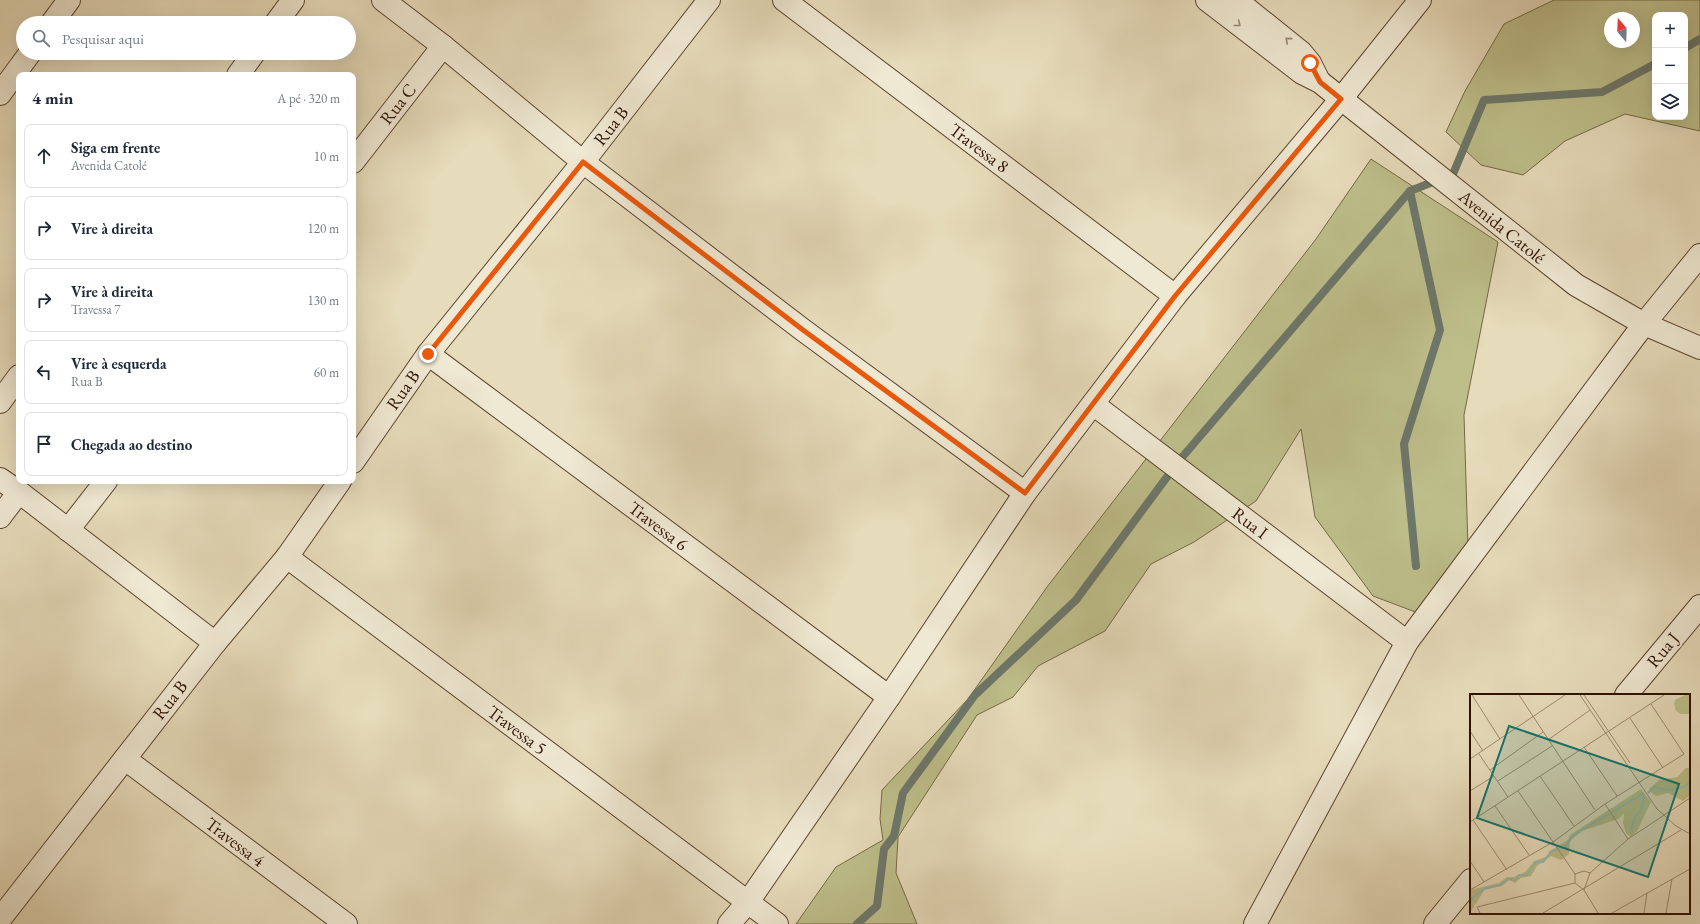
<!DOCTYPE html>
<html lang="pt">
<head>
<meta charset="utf-8">
<style>
  :root { --surface:#fff; --page:#f2f2f3; --text:#1f2937; --muted:#747a83; --line:#e0e1e3 }
  body { margin:0; font-family:"EB Garamond",serif; background:var(--page); color:var(--text) }
  .controls { position:absolute; right:12px; top:12px; display:grid; overflow:hidden; border-radius:8px; box-shadow:0 4px 16px #0002 }
  .controls button { width:36px; height:36px; display:grid; place-items:center; padding:0; border:0; border-bottom:1px solid var(--line); background:var(--surface); color:var(--text); font:20px sans-serif }
  .compass { position:absolute; left:1604px; top:12px; width:36px; height:36px; border-radius:50%; background:var(--surface); box-shadow:0 4px 16px #0002; rotate:341deg }
  .stop { position:absolute; width:12px; height:12px; margin:-9px; border:3px solid #ea580c; border-radius:50%; background:#fff }
  .stop.end { background:#ea580c; border-color:#fff; box-shadow:0 1px 4px #0008 }
  .list { margin:0; padding:0; list-style:none }
  h2 { display:flex; justify-content:space-between; align-items:center; height:52px; margin:0; padding:0 16px; font-size:17px }
  h2 small { font-size:13px; font-weight:400; color:var(--muted) }
  .list li { display:grid; grid-template-columns:26px 1fr auto; gap:12px; align-items:center; box-sizing:border-box; height:64px; margin:0 8px 8px; padding:0 8px; border:1px solid var(--line); border-radius:8px }
  .list b { display:block; font-size:15px; white-space:nowrap }
  .list p { margin:0; font-size:13px; white-space:nowrap; color:var(--muted) }
  .list em { font-size:13px; font-style:normal; color:var(--muted) }
  .icon { flex:none; width:22px; height:22px; fill:none; stroke:currentColor; stroke-width:2; stroke-linecap:round; stroke-linejoin:round }
  .map { position:relative; flex:none; width:1700px; height:924px; overflow:hidden }
  .search { position:absolute; background:var(--surface); box-shadow:0 4px 16px #0002; left:16px; top:16px; width:340px; height:44px; display:flex; align-items:center; gap:10px; box-sizing:border-box; padding:0 14px; border-radius:22px; color:var(--muted); font-size:15px }
  .panel { position:absolute; background:var(--surface); box-shadow:0 4px 16px #0002; left:16px; top:72px; width:340px; height:412px; border-radius:8px }
  .map>svg:first-child { display:block }
  .green { fill:#bdbe8a; stroke:#766845; fill-rule:evenodd }
  .lines { fill:none; stroke-linecap:round; stroke-linejoin:round }
  .stream { stroke:#6d776a; stroke-width:8 }
  .street-casing { stroke:#5d442e; stroke-width:24 }
  .street { stroke:#efe8d2; stroke-width:22 }
  .oneway { stroke:#998774 }
  .route { stroke:#ea580c; stroke-width:5 }
  .labels { text-anchor:middle; stroke-width:4; stroke-linejoin:round; paint-order:stroke }
  .street-label { font-size:18px; fill:#2f1100; stroke:#efe8d2 }
  .inset-river { fill:none; stroke:#96bbb1; stroke-width:2 }
  .inset-road { fill:none; stroke:#9d8a70; stroke-width:1 }
  .view { fill:#0f766e; fill-opacity:0.15; stroke:#0f766e; stroke-width:2 }
  .inset-edge { fill:none; stroke:#2f1100; stroke-width:2 }
</style>
</head>
<body>
<div class="map">
<svg width="1700" height="924" viewBox="0 0 1700 924">
  <rect width="100%" height="100%" fill="#e6dbba"/>
  <filter id="stains"><feTurbulence type="fractalNoise" baseFrequency=".005" numOctaves="4"/><feColorMatrix values="0 0 0 0 .2 0 0 0 0 .09 0 0 0 0 .02 0 0 0 .5 -.17"/></filter>
  <radialGradient id="worn" r=".72"><stop offset=".6" stop-color="#630" stop-opacity="0"/><stop offset="1" stop-color="#630" stop-opacity=".3"/></radialGradient>
  <g class="green">
    <path d="M1554,0H1700V131L1625,114L1565,141L1523,175L1481,165L1446,132L1465,91L1504,24ZM1655,15H1685V117H1655ZM1610,18H1634V42H1610Z"/>
    <path d="M1371,159L1498,242L1464,415L1468,548L1426,616L1373,596L1315,517L1301,429L1256,501L1194,542L1151,564L1105,631L1038,666L1013,697L977,715L898,837L896,873L917,924H796L836,867L883,840L880,819L882,790L968,699L1047,587L1316,239Z"/>
  </g>
  <g class="lines">
    <g class="stream">
      <path d="M1685,48L1700,39"/>
      <path d="M1416,566L1404,444L1440,330L1410,191L1453,174L1484,100L1602,92L1655,64"/>
      <path d="M857,924L877,906L884,849L894,836L903,793L975,695L1076,600L1178,462L1410,191"/>
    </g>
    <defs>
      <g id="street">
        <path d="M383,0L443,46L583,162L803,330L1025,493"/>
        <path d="M784,0L1175,296"/>
        <path d="M1207,0L1302,73L1320,82L1576,285L1644,324L1700,348"/>
        <path d="M1236,0L1301,52L1310,63L1318,79"/>
        <path d="M52,23L69,0"/>
        <path d="M276,23L293,0"/>
        <path d="M238,75L254,53"/>
        <path d="M0,94L30,53"/>
        <path d="M353,162L443,46"/>
        <path d="M428,354L889,697"/>
        <path d="M0,402L19,376"/>
        <path d="M1093,404L1407,642"/>
        <path d="M353,462L428,354L583,162L709,0"/>
        <path d="M0,479L19,492L215,643"/>
        <path d="M0,517L19,492"/>
        <path d="M68,530L106,481"/>
        <path d="M287,557L777,924"/>
        <path d="M1626,695L1700,606"/>
        <path d="M125,759L346,924"/>
        <path d="M0,919L215,643L287,557L340,481"/>
        <path d="M729,924L748,902L889,697L1025,493L1175,296L1341,99L1420,0"/>
        <path d="M1255,924L1407,642L1644,324L1700,255"/>
        <path d="M1435,924L1471,880"/>
      </g>
    </defs>
    <use href="#street" class="street-casing"/>
    <use href="#street" class="street"/>
  </g>
  <defs><path id="oneway-chevron" d="M-2-3.5L2.5 0L-2 3.5" fill="none" stroke-width="1.6" stroke-linecap="round" stroke-linejoin="round"/></defs>
  <g class="oneway">
    <use href="#oneway-chevron" transform="translate(1238 24) rotate(38)"/>
    <use href="#oneway-chevron" transform="translate(1288 40) rotate(-140)"/>
  </g>
  <g class="lines">
    <path class="route" d="M428,354L583,162L803,330L1025,493L1175,296L1341,99L1320,82L1310,63"/>
  </g>
  <g class="labels">
    <g class="street-label">
      <text transform="translate(398 104) rotate(-52)" y="6">Rua C</text>
      <text transform="translate(611 126) rotate(-52)" y="6">Rua B</text>
      <text transform="translate(979 148) rotate(37)" y="6">Travessa 8</text>
      <text transform="translate(1502 227) rotate(39)" y="6">Avenida Catolé</text>
      <text transform="translate(403 390) rotate(-55)" y="6">Rua B</text>
      <text transform="translate(1250 523) rotate(37)" y="6">Rua I</text>
      <text transform="translate(658 526) rotate(37)" y="6">Travessa 6</text>
      <text transform="translate(1663 650) rotate(-50)" y="6">Rua J</text>
      <text transform="translate(170 700) rotate(-52)" y="6">Rua B</text>
      <text transform="translate(517 730) rotate(37)" y="6">Travessa 5</text>
      <text transform="translate(235 842) rotate(37)" y="6">Travessa 4</text>
    </g>
  </g>
  <g transform="translate(1470 694)">
    <rect width="220" height="220" fill="#e6dbba"/>
    <path d="M215,1H220V20H211L206,17L204,10L205,6ZM216,74H220V102L213,107L198,99L186,102L182,99L179,95L189,86L207,83ZM171,95L181,108L167,137L161,143L156,139L153,129L154,120L148,125L112,137L100,147L99,160L91,166L81,162L67,172L61,182L51,184L45,189L39,186L32,192L15,195L0,219V196L29,189L37,183H44L55,178L64,167L76,163L80,157L98,146L100,141Z" fill="#bdbe8a"/>
    <path class="inset-river" d="M178,99L184,93L197,96L214,93L220,88M142,118L174,99M161,137L164,125L172,114L174,101M0,211L2,204L14,195L30,191L39,185L45,186L49,181H57L66,168H73L82,157L96,153L102,142L139,120"/>
    <path class="inset-road" d="M2,1L30,45M49,1L125,116M110,1L187,115L206,132L220,140M114,1L160,69M160,24L193,74M0,37L13,57M78,46L120,16M114,53L147,102M9,60L38,103M0,65L95,1M20,76L73,38M70,82L104,132M28,87L82,52M0,97L24,82M48,97L105,180V189L114,196L128,219M135,110L158,145M25,112L59,161M3,126L37,176M0,128L194,1M0,167L14,188M105,180L114,177L120,179M0,196L83,148L135,110L214,60L181,10M114,196L120,179L158,145L220,104M10,219L7,213L105,189M73,219L211,136M142,219L220,175M174,219L177,199M196,219L202,185"/>
    <path class="view" d="M39,32L209,90L178,183L7,124Z"/>
    <rect width="220" height="220" class="inset-edge"/>
  </g>
  <rect width="100%" height="100%" filter="url(#stains)"/>
  <rect width="100%" height="100%" fill="url(#worn)"/>
</svg>
<div class="controls">
<button>+</button>
<button>−</button>
<button><svg class="icon" aria-label="layers" viewBox="0 0 24 24"><path d="M12 4l9 5-9 5-9-5zM3 14l9 5 9-5"/></svg></button>
</div>
<svg class="compass" viewBox="-18 -18 36 36"><path d="M0-13l5 13h-10z" fill="#e53935"/><path d="M0 13l5-13h-10z" fill="#747a83"/></svg>
<div class="stop" style="left:1310px;top:63px"></div>
<div class="stop end" style="left:428px;top:354px"></div>
<div class="search"><svg class="icon" aria-label="search" viewBox="0 0 24 24"><circle cx="10" cy="10" r="6"/><path d="M15 15l6 6"/></svg>Pesquisar aqui</div>
<section class="panel">
<h2>4 min<small>A pé · 320 m</small></h2>
<ul class="list">
<li><svg class="icon" aria-label="ahead" viewBox="0 0 24 24"><path d="M12 20V5M6 11l6-6 6 6"/></svg><div><b>Siga em frente</b><p>Avenida Catolé</p></div><em>10 m</em></li>
<li><svg class="icon" aria-label="right" viewBox="0 0 24 24"><path d="M7 20v-9h11M14 6l5 5-5 5"/></svg><div><b>Vire à direita</b></div><em>120 m</em></li>
<li><svg class="icon" aria-label="right" viewBox="0 0 24 24"><path d="M7 20v-9h11M14 6l5 5-5 5"/></svg><div><b>Vire à direita</b><p>Travessa 7</p></div><em>130 m</em></li>
<li><svg class="icon" aria-label="left" viewBox="0 0 24 24"><path d="M17 20v-9H6M10 6l-5 5 5 5"/></svg><div><b>Vire à esquerda</b><p>Rua B</p></div><em>60 m</em></li>
<li><svg class="icon" aria-label="arrive" viewBox="0 0 24 24"><path d="M6 21V4h12l-3 4 3 4H6"/></svg><div><b>Chegada ao destino</b></div></li>
</ul>
</section>
</div>
</body>
</html>
